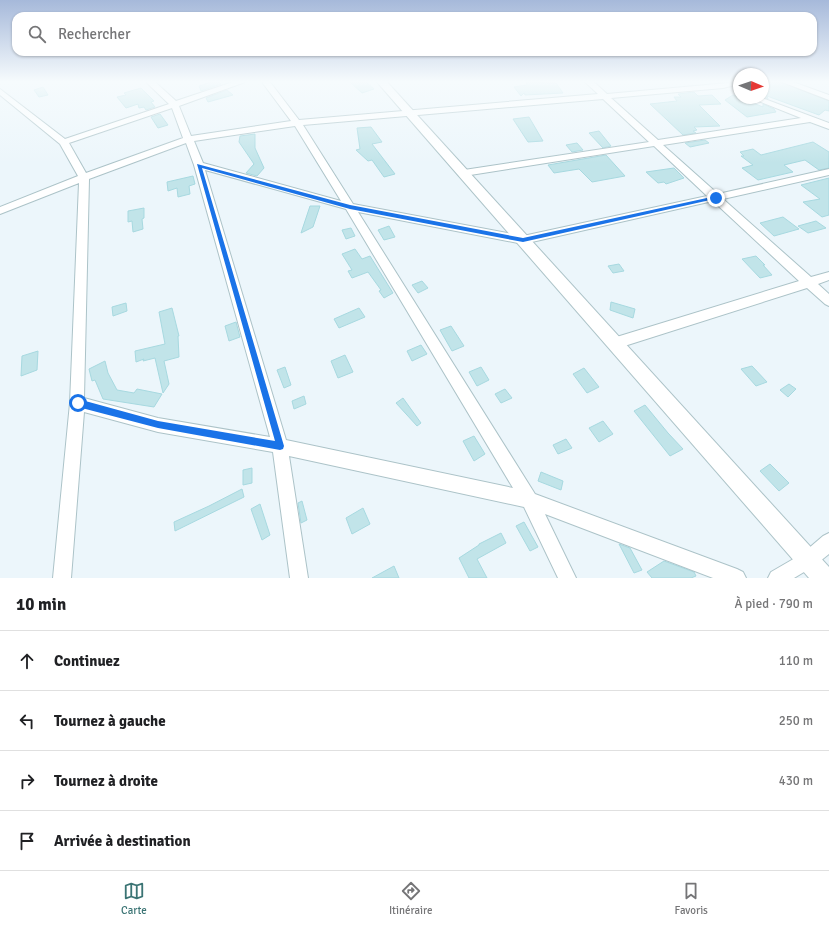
<!DOCTYPE html>
<html lang="fr">
<head>
<meta charset="utf-8">
<style>
  :root { --surface:#fff; --page:#f6f6f6; --text:#202124; --muted:#757577; --line:#e0e0e0; --accent:#3b7474 }
  body { margin:0; font-family:Signika,sans-serif; background:var(--page); color:var(--text) }
  .compass { position:absolute; left:733px; top:68px; width:36px; height:36px; border-radius:50%; background:var(--surface); box-shadow:0 1px 3px #0004; rotate:92deg }
  .stop { position:absolute; width:12px; height:12px; margin:-9px; border:3px solid #1a73e8; border-radius:50%; background:#fff }
  .stop.end { background:#1a73e8; border-color:#fff; box-shadow:0 1px 4px #0008 }
  .list { margin:0; padding:0; list-style:none }
  h2 { display:flex; justify-content:space-between; align-items:center; height:52px; margin:0; padding:0 16px; font-size:17px }
  h2 small { font-size:13px; font-weight:400; color:var(--muted) }
  .list li { display:grid; grid-template-columns:26px 1fr auto; gap:12px; align-items:center; box-sizing:border-box; height:60px; padding:0 16px; border-top:1px solid var(--line) }
  .list b { display:block; font-size:15px; white-space:nowrap }
  .list em { font-size:13px; font-style:normal; color:var(--muted) }
  .icon { flex:none; width:22px; height:22px; fill:none; stroke:currentColor; stroke-width:2; stroke-linecap:round; stroke-linejoin:round }
  .map { position:relative; flex:none; width:829px; height:578px; overflow:hidden }
  .search { position:absolute; background:var(--surface); box-shadow:0 1px 3px #0004; left:12px; right:12px; top:12px; height:44px; display:flex; align-items:center; gap:10px; box-sizing:border-box; padding:0 14px; border-radius:12px; color:var(--muted); font-size:15px }
  .sheet { height:292px; background:var(--surface) }
  nav { display:flex; justify-content:space-around; align-items:center; box-sizing:border-box; height:56px; border-top:1px solid var(--line); background:var(--surface); font-size:11px; color:var(--muted) }
  nav a { display:grid; justify-items:center; gap:2px }
  nav .on { color:var(--accent) }
  .map>svg:first-child { display:block }
  .building { fill:#c1e4e9; stroke:#a7d9e0 }
  .lines { fill:none; stroke-linecap:round; stroke-linejoin:round }
  .minor-casing { stroke:#acc3c8; stroke-width:2 }
  .tertiary-casing { stroke:#acc3c8; stroke-width:2 }
  .minor { fill:#fff; fill-rule:evenodd }
  .tertiary { fill:#fff; fill-rule:evenodd }
  .route { fill:#1a73e8 }
</style>
</head>
<body>
<div class="map">
<svg width="829" height="578" viewBox="0 0 829 578">
  <rect width="100%" height="100%" fill="#ecf6fb"/>
  <g class="building">
    <path d="M211,82H219L221,84L201,91L199,86Z"/>
    <path d="M350,82H366L374,89L362,93Z"/>
    <path d="M526,82L556,83L563,93L525,95L524,93L521,96L514,87L527,85Z"/>
    <path d="M763,82H781L829,101V111L825,110L819,115L767,96L768,99L763,97Z"/>
    <path d="M43,87L48,95L39,97L34,90Z"/>
    <path d="M141,88L154,101L151,102L155,107L146,110L144,107L139,108L138,104L126,108L117,97L126,95L124,93Z"/>
    <path d="M227,90L233,95L208,102L206,98Z"/>
    <path d="M694,92L698,96L712,95L721,104L699,105L720,126L694,127L697,130L693,131L696,133L683,135L650,104L677,101L674,97H681L678,94Z"/>
    <path d="M733,95L763,107V104L774,109L776,112L747,117L725,100Z"/>
    <path d="M160,114L168,125L158,128L151,117Z"/>
    <path d="M529,117L543,141L528,142L513,119Z"/>
    <path d="M371,127L382,142L372,144L395,174L384,177L372,160L368,161L356,150L360,149L357,128Z"/>
    <path d="M599,131L611,146L603,148L589,133Z"/>
    <path d="M255,134V148L264,168L257,176L246,173L254,164L239,142L240,136Z"/>
    <path d="M705,140L709,143L690,147L685,143Z"/>
    <path d="M813,142L829,152V168L819,170L805,160L784,165L793,172L758,180L742,168L753,165L741,156H744L740,152L753,149L761,155Z"/>
    <path d="M577,143L583,150L572,152L566,145Z"/>
    <path d="M606,155L625,176L592,182L579,169L554,173L548,165Z"/>
    <path d="M674,168L684,178L666,184L664,182L658,183L646,172Z"/>
    <path d="M193,176L195,184L189,186L190,194L178,197L177,188L168,191L167,182Z"/>
    <path d="M829,178V215L822,217L803,202L820,199L801,185Z"/>
    <path d="M310,206H320L313,227L301,233Z"/>
    <path d="M144,208V218L142,219L143,229L133,232L132,221L128,222V211Z"/>
    <path d="M783,217L799,229L774,236L760,223Z"/>
    <path d="M816,221L826,228L808,233L798,226Z"/>
    <path d="M389,226L395,237L384,240L378,230Z"/>
    <path d="M351,228L355,236L346,239L342,230Z"/>
    <path d="M355,249L362,259L370,256L393,293L384,298L379,291L381,290L368,272L352,278L348,271L352,270L342,254Z"/>
    <path d="M756,256L765,265H763L772,275L760,278L742,259Z"/>
    <path d="M619,264L624,271L613,273L608,266Z"/>
    <path d="M422,281L428,288L418,293L412,285Z"/>
    <path d="M611,302L635,309L633,318L610,310Z"/>
    <path d="M126,303L127,311L113,316L112,307Z"/>
    <path d="M172,308L179,336H178L179,357L164,361L169,384L163,393L155,358L143,361L144,359L136,362L135,351L165,344L159,312Z"/>
    <path d="M359,308L365,317L339,328L334,319Z"/>
    <path d="M236,322L240,337L229,341L225,326Z"/>
    <path d="M451,326L464,346L452,351L440,330Z"/>
    <path d="M421,345L427,354L412,361L407,351Z"/>
    <path d="M38,351L37,370L21,376L22,356Z"/>
    <path d="M345,355L353,372L338,378L331,361Z"/>
    <path d="M105,361L108,373L117,390L134,393L137,389L162,394L154,407L103,399L95,380L92,381L89,369Z"/>
    <path d="M752,366L767,382L756,386L741,369Z"/>
    <path d="M285,367L291,385L284,388L277,370Z"/>
    <path d="M481,367L489,380L477,386L469,372Z"/>
    <path d="M584,368L599,387L587,393L573,374Z"/>
    <path d="M789,384L796,389L788,397L780,390Z"/>
    <path d="M505,389L512,398L501,403L495,394Z"/>
    <path d="M304,396L306,404L294,409L292,401Z"/>
    <path d="M403,398L421,423L417,426L396,403Z"/>
    <path d="M645,405L668,433L683,449L670,456L634,411Z"/>
    <path d="M603,421L613,434L599,442L589,428Z"/>
    <path d="M474,436L485,454L474,461L463,441Z"/>
    <path d="M566,439L572,448L558,454L553,445Z"/>
    <path d="M770,464L789,483L779,491L760,471Z"/>
    <path d="M252,468V483L243,485V470Z"/>
    <path d="M541,472L563,481L561,490L538,481Z"/>
    <path d="M242,489L244,497L175,531L174,522L209,506Z"/>
    <path d="M302,501L307,520L301,523L298,503Z"/>
    <path d="M260,504L270,535L262,540L251,509Z"/>
    <path d="M363,508L370,524L352,534L346,518Z"/>
    <path d="M524,522L538,547L530,551L516,526Z"/>
    <path d="M501,533L506,543L477,559L487,578H469L459,558L479,545V544Z"/>
    <path d="M619,544L630,548L642,570L634,573Z"/>
    <path d="M664,561L694,572L696,576L691,578H652L647,572Z"/>
    <path d="M394,566L399,578H372Z"/>
  </g>
  <g class="lines">
    <defs>
      <g id="minor">
        <path d="M146,82H155L176,101L233,82H245L179,106L191,136L291,121L262,82H270L299,120L598,94L585,82H594L607,94L739,82V84L723,88L611,98L658,140L801,118L751,98H762L829,123V129L810,122L663,145L718,194L829,169V175L723,199L811,277L829,272V280L818,284L829,294V306L825,304L807,288L615,349L610,347L608,343L610,339L799,281L713,201L523,244L358,212L535,494L737,569L743,572L746,578H713L545,514L576,578H558L524,507L289,456L308,578H290L273,452L158,432L84,412L71,578H53L70,403L79,183L0,214V207L78,176L60,144L0,95V89L65,139L169,104ZM603,99L649,142L464,170L459,173L464,176L654,146L707,196L523,236L353,204L303,125ZM172,108L183,138L86,173L69,143ZM295,126L341,201L203,163L194,141ZM186,143L194,165L270,437L158,418L84,398L89,179ZM205,170L346,209L513,488L286,440Z"/>
        <path d="M782,82H793L829,95V100Z"/>
        <path d="M829,533V554L814,566L794,578H768L771,572L802,554L823,536Z"/>
      </g>
      <path id="tertiary" d="M377,82H387L829,567V578H809Z"/>
    </defs>
    <use href="#minor" class="minor-casing"/>
    <use href="#tertiary" class="tertiary-casing"/>
    <use href="#minor" class="minor"/>
    <use href="#tertiary" class="tertiary"/>
  </g>
  <linearGradient id="sky" x2="0" y2="1"><stop stop-color="#a6b9da"/><stop offset="0.5" stop-color="#f6fbfd"/><stop offset="1" stop-color="#f6fbfd" stop-opacity="0"/></linearGradient>
  <rect width="829" height="163" fill="url(#sky)"/>
  <path class="route" d="M197,164L350,205L523,238L716,196L719,198L523,242L350,209L202,168L284,446L283,449L280,450L158,428L78,407L74,403L78,399L158,421L275,441Z"/>
</svg>
<svg class="compass" viewBox="-18 -18 36 36"><path d="M0-13l5 13h-10z" fill="#e53935"/><path d="M0 13l5-13h-10z" fill="#757577"/></svg>
<div class="stop" style="left:78px;top:403px"></div>
<div class="stop end" style="left:716px;top:198px"></div>
<div class="search"><svg class="icon" aria-label="search" viewBox="0 0 24 24"><circle cx="10" cy="10" r="6"/><path d="M15 15l6 6"/></svg>Rechercher</div>
</div>
<section class="sheet">
<h2>10 min<small>À pied · 790 m</small></h2>
<ul class="list">
<li><svg class="icon" aria-label="ahead" viewBox="0 0 24 24"><path d="M12 20V5M6 11l6-6 6 6"/></svg><div><b>Continuez</b></div><em>110 m</em></li>
<li><svg class="icon" aria-label="left" viewBox="0 0 24 24"><path d="M17 20v-9H6M10 6l-5 5 5 5"/></svg><div><b>Tournez à gauche</b></div><em>250 m</em></li>
<li><svg class="icon" aria-label="right" viewBox="0 0 24 24"><path d="M7 20v-9h11M14 6l5 5-5 5"/></svg><div><b>Tournez à droite</b></div><em>430 m</em></li>
<li><svg class="icon" aria-label="arrive" viewBox="0 0 24 24"><path d="M6 21V4h12l-3 4 3 4H6"/></svg><div><b>Arrivée à destination</b></div></li>
</ul>
</section>
<nav>
<a class="on"><svg class="icon" aria-label="map" viewBox="0 0 24 24"><path d="M3 6l6-2 6 2 6-2v14l-6 2-6-2-6 2zM9 4v14M15 6v14"/></svg>Carte</a>
<a><svg class="icon" aria-label="directions" viewBox="0 0 24 24"><path d="M12 3l9 9-9 9-9-9zM9 14v-3h6M13 9l2 2-2 2"/></svg>Itinéraire</a>
<a><svg class="icon" aria-label="saved" viewBox="0 0 24 24"><path d="M7 4h10v16l-5-4-5 4z"/></svg>Favoris</a>
</nav>
</body>
</html>
